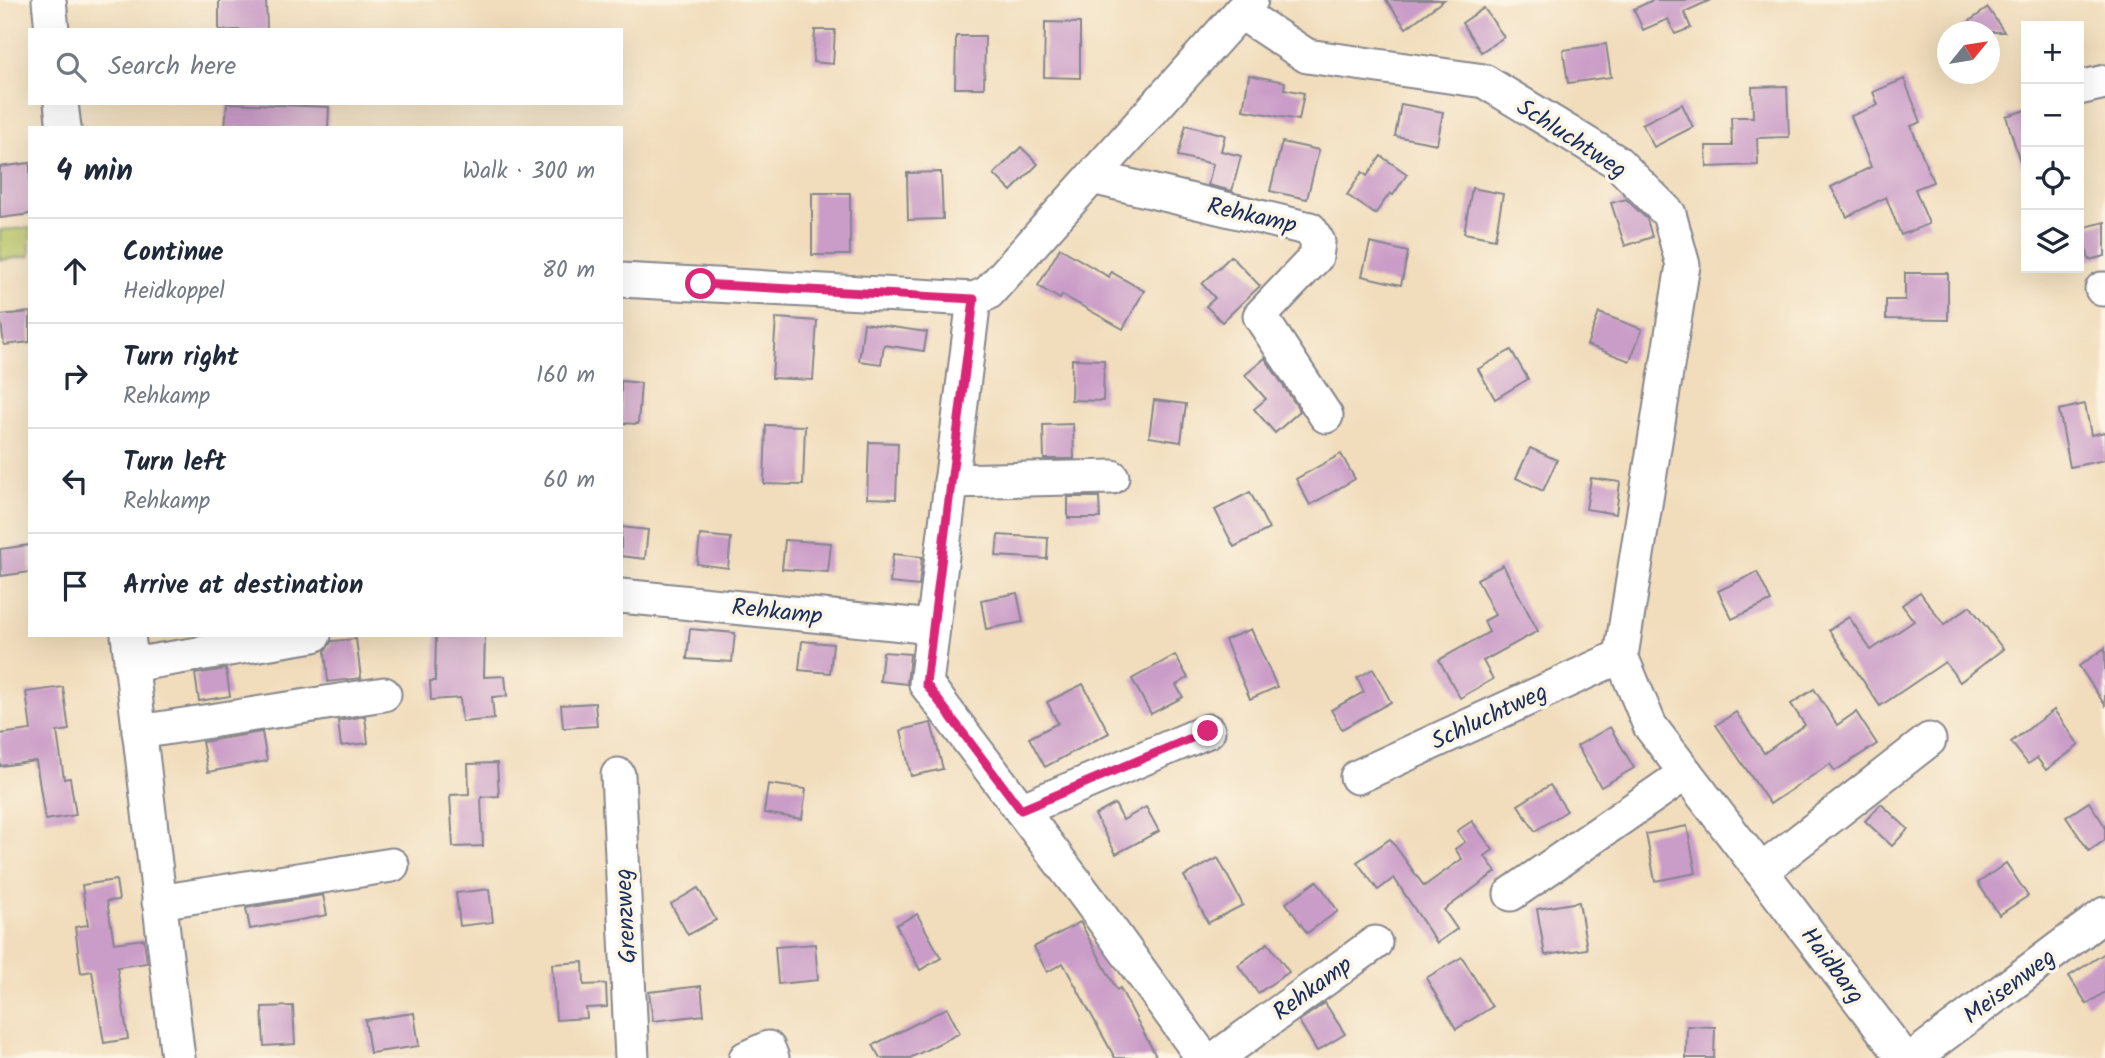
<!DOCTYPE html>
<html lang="en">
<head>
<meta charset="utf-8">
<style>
  :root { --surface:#fff; --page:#f2f2f3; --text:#1f2937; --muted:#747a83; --line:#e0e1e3 }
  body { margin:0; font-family:Kalam,sans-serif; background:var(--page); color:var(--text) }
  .controls { position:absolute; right:21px; top:21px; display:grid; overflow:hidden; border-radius:0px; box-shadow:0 7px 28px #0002 }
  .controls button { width:63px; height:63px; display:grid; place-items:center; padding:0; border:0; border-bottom:2px solid var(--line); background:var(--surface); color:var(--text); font:35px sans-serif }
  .compass { position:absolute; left:1937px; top:21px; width:63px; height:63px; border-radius:50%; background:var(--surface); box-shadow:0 7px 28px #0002; rotate:60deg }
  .stop { position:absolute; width:21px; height:21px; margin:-16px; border:5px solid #db2777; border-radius:50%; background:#fff }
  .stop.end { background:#db2777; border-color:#fff; box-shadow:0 2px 7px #0008 }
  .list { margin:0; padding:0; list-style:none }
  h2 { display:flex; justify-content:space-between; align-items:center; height:91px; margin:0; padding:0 28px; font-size:30px }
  h2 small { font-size:23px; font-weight:400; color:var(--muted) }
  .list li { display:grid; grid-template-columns:46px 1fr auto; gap:21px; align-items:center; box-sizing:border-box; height:105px; padding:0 28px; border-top:2px solid var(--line) }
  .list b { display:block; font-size:26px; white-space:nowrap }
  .list p { margin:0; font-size:23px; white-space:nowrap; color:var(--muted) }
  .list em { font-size:23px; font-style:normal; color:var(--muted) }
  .icon { flex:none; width:38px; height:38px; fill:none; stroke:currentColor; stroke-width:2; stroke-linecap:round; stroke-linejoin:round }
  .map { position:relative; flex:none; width:2105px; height:1058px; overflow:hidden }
  .search { position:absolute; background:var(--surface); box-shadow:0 7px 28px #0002; left:28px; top:28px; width:595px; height:77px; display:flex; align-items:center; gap:18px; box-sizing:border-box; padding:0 24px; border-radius:0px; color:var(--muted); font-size:26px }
  .panel { position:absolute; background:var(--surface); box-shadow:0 7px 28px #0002; left:28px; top:126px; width:595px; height:511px; border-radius:0px }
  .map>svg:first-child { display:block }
  .green { fill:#b7c465; stroke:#697a62; stroke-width:2 }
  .building { fill:#ca9cc8 }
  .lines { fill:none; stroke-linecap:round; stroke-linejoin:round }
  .minor-casing { stroke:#86868d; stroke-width:37 }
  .minor { stroke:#fff; stroke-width:33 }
  .route { stroke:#db2777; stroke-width:9 }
  .labels { text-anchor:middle; stroke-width:7; stroke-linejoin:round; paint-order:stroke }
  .street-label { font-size:24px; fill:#1b2f5e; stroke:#fcf5e5 }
</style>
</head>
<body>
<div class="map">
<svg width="2105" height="1058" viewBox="0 0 2105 1058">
  <rect width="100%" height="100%" fill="#fcf5e5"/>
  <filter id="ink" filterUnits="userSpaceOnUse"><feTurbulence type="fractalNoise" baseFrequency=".0143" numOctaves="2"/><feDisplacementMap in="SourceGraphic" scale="14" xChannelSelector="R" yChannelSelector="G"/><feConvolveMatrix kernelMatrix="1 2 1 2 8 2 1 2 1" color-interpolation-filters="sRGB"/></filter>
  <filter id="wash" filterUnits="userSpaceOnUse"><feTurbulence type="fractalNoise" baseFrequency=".00686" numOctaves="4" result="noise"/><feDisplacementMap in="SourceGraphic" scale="28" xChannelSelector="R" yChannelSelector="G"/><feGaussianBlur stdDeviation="1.57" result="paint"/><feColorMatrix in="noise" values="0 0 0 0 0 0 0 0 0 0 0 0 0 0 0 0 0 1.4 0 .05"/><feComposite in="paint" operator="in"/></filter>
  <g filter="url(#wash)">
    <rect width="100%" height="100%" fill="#f1ddbc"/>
    <path class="green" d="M30,228V256L0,260V230Z"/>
    <g id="blocks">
      <g class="building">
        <path d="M219,0H266L267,30H219Z"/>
        <path d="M1386,0H1444L1406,28Z"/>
        <path d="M1653,0H1711L1684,12L1691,28L1675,34L1668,19L1643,30L1634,9Z"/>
        <path d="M1484,8L1504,37L1481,52L1462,23Z"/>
        <path d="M1988,8L2004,32H1954Z"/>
        <path d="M1045,22L1080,23V78L1044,77Z"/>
        <path d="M815,30H835L833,64L813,62Z"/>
        <path d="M956,36H985L984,88H955Z"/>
        <path d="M1606,44L1611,77L1568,83L1563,50Z"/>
        <path d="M1249,75L1285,82L1284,89L1304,93L1299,120L1243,110Z"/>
        <path d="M1904,79L1921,122L1911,126L1933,182L1915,189L1929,224L1901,235L1886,197L1847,217L1831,187L1871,167L1851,116L1878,105L1873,92Z"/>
        <path d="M1787,86L1789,137L1757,138L1758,165L1707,167L1706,146H1732L1731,117H1753L1752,87Z"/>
        <path d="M227,103L329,107L328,128H225Z"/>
        <path d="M1401,104L1443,112L1437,144L1395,136Z"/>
        <path d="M1682,104L1693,127L1654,147L1642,124Z"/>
        <path d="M2026,110V167L2022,168L2006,116Z"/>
        <path d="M1186,125L1225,135L1221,151L1241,156L1232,191L1208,185L1213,164L1178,156Z"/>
        <path d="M1282,142L1319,150L1307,199L1270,191Z"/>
        <path d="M1021,147L1038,164L1011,191L994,174Z"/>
        <path d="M1381,156L1407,174L1393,195L1390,193L1375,214L1347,195L1362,172L1367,176Z"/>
        <path d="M30,163V214L0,218V167Z"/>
        <path d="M941,172L943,219L908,220L907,173Z"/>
        <path d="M1472,188L1503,194L1495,239L1464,233Z"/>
        <rect x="812" y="193" width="38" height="62"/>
        <path d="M1626,199L1647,219L1652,237L1625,246L1611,203Z"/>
        <path d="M2105,222V256L2089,260L2081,228Z"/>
        <path d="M1370,243L1408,252L1401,285L1362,276Z"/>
        <path d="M1060,248L1109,277L1111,272L1144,291L1123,329L1062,295L1060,299L1038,286Z"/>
        <path d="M1231,256L1260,286L1222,322L1206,306L1215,298L1202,284Z"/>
        <path d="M1905,273H1948V320L1886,319V300H1905Z"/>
        <path d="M30,312V342L4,345L0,315Z"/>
        <path d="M1599,313L1642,329L1630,361L1587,345Z"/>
        <path d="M776,318L817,321L813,380L772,378Z"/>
        <path d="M864,323L927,332L924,351L884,345L881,364L859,361Z"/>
        <path d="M1511,350L1528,379L1495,399L1478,369Z"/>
        <path d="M1265,358L1300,411L1275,433L1254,409L1266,399L1245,375Z"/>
        <path d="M1072,359L1104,360L1103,401L1071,400Z"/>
        <path d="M621,381L641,383L638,424L621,423Z"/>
        <path d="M1154,400L1186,404L1181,442L1149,437Z"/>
        <path d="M2085,404L2091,435L2105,432V460L2070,467L2059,410Z"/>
        <path d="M1073,424L1074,459H1044L1043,425Z"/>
        <path d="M766,425L805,426L803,485L764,484Z"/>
        <path d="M869,442L898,443L896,499L867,498Z"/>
        <path d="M1530,448L1557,460L1543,491L1516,478Z"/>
        <path d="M1341,454L1355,479L1310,505L1296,479Z"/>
        <path d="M1591,478L1620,482L1616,514L1586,509Z"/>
        <path d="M1250,492L1269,529L1234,547L1215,510Z"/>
        <path d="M1068,497H1099L1100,518H1068Z"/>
        <path d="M621,527L648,530L645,559L621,556Z"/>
        <path d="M700,535L731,538L728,568L697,564Z"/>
        <path d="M998,535L1048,538L1047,559L996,556Z"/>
        <path d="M785,540L831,543L828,572L782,569Z"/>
        <path d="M30,545V572L1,576L0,549Z"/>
        <path d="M893,554L922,557L919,586L890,583Z"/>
        <path d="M1503,565L1538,631L1483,661L1493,679L1460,698L1439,660L1489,632L1484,621L1495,615L1477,579Z"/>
        <path d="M1757,572L1771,601L1732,619L1718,591Z"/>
        <path d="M1920,592L1944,625L1970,606L2003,649L1960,682L1945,662L1880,706L1829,630L1849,617L1871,650L1914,621L1902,605Z"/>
        <path d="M1017,593L1023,622L986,629L981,600Z"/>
        <path d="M690,629L735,633L732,662L687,659Z"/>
        <path d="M1251,629L1277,687L1250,699L1225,640Z"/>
        <path d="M436,635H485L484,677L505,676L507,696L492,697L494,719L462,722L460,698L431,700L430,681H435Z"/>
        <path d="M356,639L361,678L328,682L325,651L332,641Z"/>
        <path d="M802,641L833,644L830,673L799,670Z"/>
        <path d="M2105,648V705L2079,666Z"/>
        <path d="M883,652L910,654L907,684L880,681Z"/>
        <path d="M1175,655L1188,678L1176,685L1183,697L1151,714L1132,679Z"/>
        <path d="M226,669L230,696L199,701L195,674Z"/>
        <path d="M1373,669L1391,702L1342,729L1331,710L1364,692L1357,678Z"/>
        <path d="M1083,684L1109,733L1045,767L1029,738L1058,723L1047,702Z"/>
        <path d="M63,687L69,730L57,732L64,779L70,778L76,815L45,820L36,761L0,766V734L31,730L26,692Z"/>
        <path d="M1814,689L1837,725L1856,712L1877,744L1835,771L1830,764L1770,804L1716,725L1736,712L1764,753L1805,725L1791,704Z"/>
        <path d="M595,703L597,726L563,728L561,705Z"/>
        <path d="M2054,710L2079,745L2046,770L2037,758L2028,764L2011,742Z"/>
        <path d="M365,716L368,743L341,746L338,721Z"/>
        <path d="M931,723L943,769L911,776L901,730Z"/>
        <path d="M1610,727L1634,768L1601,787L1577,746Z"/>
        <path d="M262,732L267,761L208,772L202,742Z"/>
        <path d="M497,763L499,796L481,797L483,846L453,847L450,795L469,794L468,764Z"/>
        <path d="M768,784L806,789L802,819L764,813Z"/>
        <path d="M1550,785L1567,811L1535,831L1518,805Z"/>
        <path d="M2089,802L2105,826V840L2089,851L2066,817Z"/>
        <path d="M1115,804L1123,820L1146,807L1159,831L1116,854L1095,815Z"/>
        <path d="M1881,804L1908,829L1892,846L1865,821Z"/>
        <path d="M1472,821L1493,850L1485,856L1496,872L1444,910L1457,929L1437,943L1394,878L1378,890L1357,862L1390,839L1424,886L1462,859L1455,849L1465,842L1457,831Z"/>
        <path d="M1687,826L1696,873L1655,881L1646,834Z"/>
        <path d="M1218,858L1243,905L1208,923L1184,876Z"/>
        <path d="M2006,863L2028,896L1999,915L1978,883Z"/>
        <path d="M116,880L119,900L107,901L114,943L144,939L147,963L117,967L128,1039L104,1043L92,971L81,973L75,927L88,925L82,885Z"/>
        <path d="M1317,881L1338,911L1307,933L1286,903Z"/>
        <path d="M698,888L716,920L688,935L671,904Z"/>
        <path d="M489,889L493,922L460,926L456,893Z"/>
        <path d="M323,895L327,915L250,929L246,908Z"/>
        <path d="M1579,902L1587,949L1545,955L1537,909Z"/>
        <path d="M917,914L941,958L920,970L896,925Z"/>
        <path d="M1080,922L1117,990L1120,988L1157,1058H1115L1063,963L1047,972L1034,947Z"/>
        <path d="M1268,943L1289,972L1258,993L1238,965Z"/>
        <path d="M815,944L818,980L778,984L775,947Z"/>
        <path d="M2105,953V992L2087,1004L2069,976Z"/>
        <path d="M1462,957L1492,1007L1456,1029L1426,978Z"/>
        <path d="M583,962L584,985L606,984L607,1007L586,1008L587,1018L556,1020L552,964Z"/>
        <path d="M701,986L704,1015L653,1021L649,992Z"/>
        <path d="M1325,1003L1345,1034L1317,1051L1299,1021Z"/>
        <path d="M293,1006L295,1044L264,1046L262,1007Z"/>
        <path d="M947,1008L960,1033L910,1058H880L873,1045Z"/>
        <path d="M414,1013L419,1046L370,1053L365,1020Z"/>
        <path d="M1687,1026L1715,1027L1714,1058H1686Z"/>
      </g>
    </g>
  </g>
  <g filter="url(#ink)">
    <use href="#blocks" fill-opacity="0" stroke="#86868d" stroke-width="2"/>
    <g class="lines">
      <defs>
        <g id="minor">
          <path d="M49,0L52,30"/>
          <path d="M1240,12L1307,56L1484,81L1617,162L1669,214L1683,265L1621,656L1650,726L1904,1058"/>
          <path d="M2079,88L2105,82"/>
          <path d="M61,103L64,128"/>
          <path d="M1092,177L1310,229L1318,242L1316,257L1260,316L1326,416"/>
          <path d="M621,280L974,299L988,293L1251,0"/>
          <path d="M2102,289H2105"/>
          <path d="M974,299L926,684L1089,900L1203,1058"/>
          <path d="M951,481L1112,477"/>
          <path d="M621,596L933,627"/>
          <path d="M128,635L178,1058"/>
          <path d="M131,665L314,635"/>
          <path d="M139,732L384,694"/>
          <path d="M618,775L632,1058"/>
          <path d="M1357,777L1621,656"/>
          <path d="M1021,810L1208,731"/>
          <path d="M1761,871L1929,740"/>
          <path d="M1511,894L1686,773"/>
          <path d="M159,902L392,865"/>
          <path d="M746,1058L768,1048L772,1058"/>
          <path d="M1216,1058L1375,943"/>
          <path d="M1913,1058L2105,914"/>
        </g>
      </defs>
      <use href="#minor" class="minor-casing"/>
      <use href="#minor" class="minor"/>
    </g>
  </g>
  <g class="lines" filter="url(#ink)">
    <path class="route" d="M701,284L974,299L926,684L1021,810L1208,731"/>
  </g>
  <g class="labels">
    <g class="street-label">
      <text transform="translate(1572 138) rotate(33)" y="8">Schluchtweg</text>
      <text transform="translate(1252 215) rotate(13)" y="8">Rehkamp</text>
      <text transform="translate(777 611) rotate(6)" y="8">Rehkamp</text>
      <text transform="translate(1489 716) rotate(-25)" y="8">Schluchtweg</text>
      <text transform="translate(625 916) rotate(-93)" y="8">Grenzweg</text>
      <text transform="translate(1833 965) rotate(53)" y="8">Haidbarg</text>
      <text transform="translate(2009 986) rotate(-37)" y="8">Meisenweg</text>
      <text transform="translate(1312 988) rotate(-36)" y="8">Rehkamp</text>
    </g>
  </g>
</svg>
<div class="controls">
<button>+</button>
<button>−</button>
<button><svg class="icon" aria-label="locate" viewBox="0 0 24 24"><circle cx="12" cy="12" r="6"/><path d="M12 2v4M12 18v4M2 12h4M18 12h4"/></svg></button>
<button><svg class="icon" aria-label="layers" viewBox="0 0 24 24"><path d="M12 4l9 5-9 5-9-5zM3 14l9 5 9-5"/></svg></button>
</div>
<svg class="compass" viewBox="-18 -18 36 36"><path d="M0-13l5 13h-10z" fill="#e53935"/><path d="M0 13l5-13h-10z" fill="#747a83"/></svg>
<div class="stop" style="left:701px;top:284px"></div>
<div class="stop end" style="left:1208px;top:731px"></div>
<div class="search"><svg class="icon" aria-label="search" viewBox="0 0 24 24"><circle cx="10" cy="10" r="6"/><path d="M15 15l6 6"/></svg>Search here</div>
<section class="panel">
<h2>4 min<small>Walk · 300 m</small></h2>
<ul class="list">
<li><svg class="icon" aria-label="ahead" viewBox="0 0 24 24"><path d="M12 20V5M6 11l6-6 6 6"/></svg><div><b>Continue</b><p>Heidkoppel</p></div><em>80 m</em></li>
<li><svg class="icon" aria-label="right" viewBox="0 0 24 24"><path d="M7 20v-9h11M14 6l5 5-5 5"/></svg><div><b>Turn right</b><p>Rehkamp</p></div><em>160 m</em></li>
<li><svg class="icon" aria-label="left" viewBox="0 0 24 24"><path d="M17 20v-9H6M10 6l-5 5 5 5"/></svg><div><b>Turn left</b><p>Rehkamp</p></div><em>60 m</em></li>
<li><svg class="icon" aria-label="arrive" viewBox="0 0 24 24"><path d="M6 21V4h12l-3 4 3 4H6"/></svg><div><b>Arrive at destination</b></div></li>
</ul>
</section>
</div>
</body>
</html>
